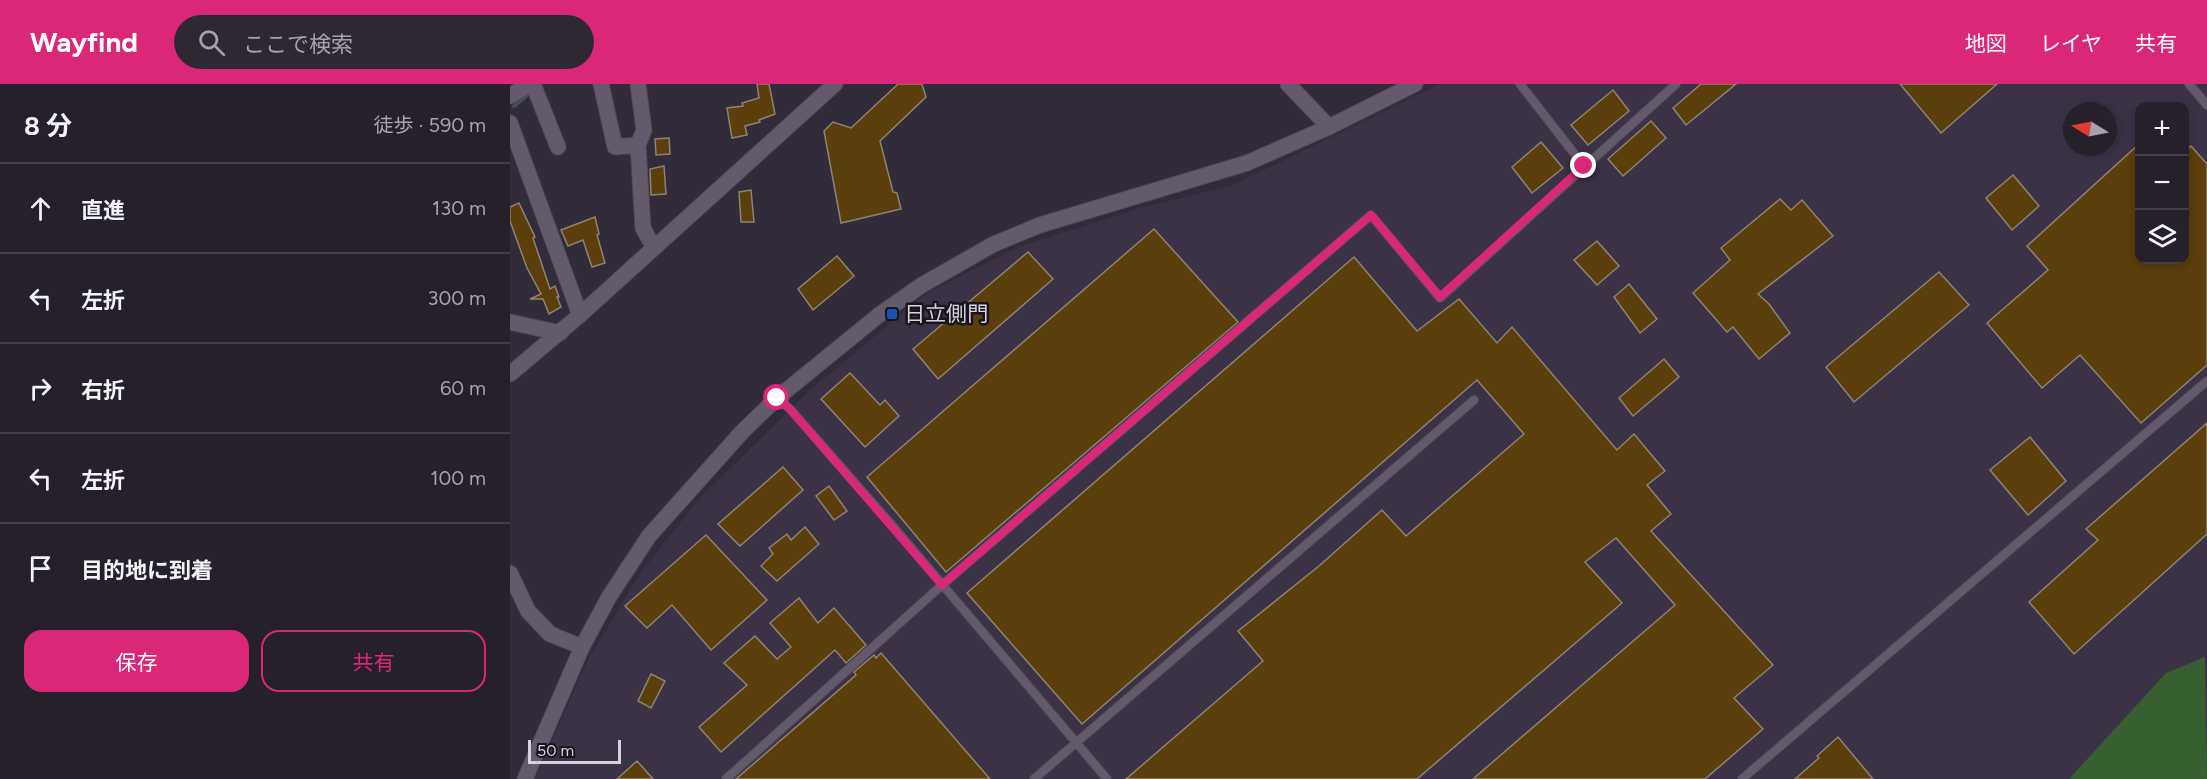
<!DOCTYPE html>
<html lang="ja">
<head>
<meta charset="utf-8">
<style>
  :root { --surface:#26202b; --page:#2e2833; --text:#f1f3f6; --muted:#a4a3a9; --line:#423e47; --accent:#db2777 }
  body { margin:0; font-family:Figtree,"Noto Sans JP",sans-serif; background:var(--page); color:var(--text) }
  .controls { position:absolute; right:18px; top:18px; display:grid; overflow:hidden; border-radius:12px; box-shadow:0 3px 9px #0003 }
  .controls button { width:54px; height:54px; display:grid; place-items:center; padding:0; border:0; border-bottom:2px solid var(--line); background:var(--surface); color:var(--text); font:30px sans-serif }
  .compass { position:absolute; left:1553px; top:18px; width:54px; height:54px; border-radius:50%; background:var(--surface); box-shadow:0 3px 9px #0003; rotate:280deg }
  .scale { position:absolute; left:18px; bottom:15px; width:93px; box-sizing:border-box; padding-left:6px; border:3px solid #d6d2db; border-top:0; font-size:16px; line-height:21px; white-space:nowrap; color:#d6d2db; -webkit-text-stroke:4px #18151c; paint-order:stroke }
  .stop { position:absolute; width:18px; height:18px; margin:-14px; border:4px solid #db2777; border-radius:50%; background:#fff }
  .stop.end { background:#db2777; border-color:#fff; box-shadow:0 2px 6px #0008 }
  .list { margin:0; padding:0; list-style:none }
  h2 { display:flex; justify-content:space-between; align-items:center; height:78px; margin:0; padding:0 24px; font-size:26px }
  h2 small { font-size:20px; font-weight:400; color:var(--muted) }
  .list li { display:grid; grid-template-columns:39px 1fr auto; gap:18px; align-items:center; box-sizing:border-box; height:90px; padding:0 24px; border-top:2px solid var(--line) }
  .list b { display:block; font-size:22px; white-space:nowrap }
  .list em { font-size:20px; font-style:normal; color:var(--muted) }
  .actions { display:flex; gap:12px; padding:18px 24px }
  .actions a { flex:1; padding:14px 0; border:2px solid var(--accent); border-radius:18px; text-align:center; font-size:21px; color:var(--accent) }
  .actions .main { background:var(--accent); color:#fff }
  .icon { flex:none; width:33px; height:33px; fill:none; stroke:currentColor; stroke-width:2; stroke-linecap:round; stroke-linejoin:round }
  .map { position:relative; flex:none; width:1697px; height:695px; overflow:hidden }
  header { display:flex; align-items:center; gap:36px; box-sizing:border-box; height:84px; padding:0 30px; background:var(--accent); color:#fff }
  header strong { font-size:28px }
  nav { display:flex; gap:33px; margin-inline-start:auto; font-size:21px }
  .search { width:420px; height:54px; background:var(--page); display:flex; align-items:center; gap:15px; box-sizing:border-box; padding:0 21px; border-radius:33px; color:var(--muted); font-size:22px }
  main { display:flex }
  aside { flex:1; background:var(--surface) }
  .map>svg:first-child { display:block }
  .built { fill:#3c3246; fill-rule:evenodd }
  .green { fill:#375f32 }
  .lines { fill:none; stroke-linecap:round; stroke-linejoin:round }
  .stream { stroke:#43505c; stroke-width:4 }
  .building { fill:#5a3f0d; stroke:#8d8372; stroke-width:1.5 }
  .lane-casing { stroke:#4f4854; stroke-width:10 }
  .street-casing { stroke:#4f4854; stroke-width:17 }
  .secondary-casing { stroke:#4f4854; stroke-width:17 }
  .lane { stroke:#635b6b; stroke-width:8 }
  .street { stroke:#635b6b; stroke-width:15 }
  .secondary { stroke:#635b6b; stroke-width:15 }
  .route { stroke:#db2777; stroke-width:8 }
  .transit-dot { fill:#1a4fb4; stroke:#18151c; stroke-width:2 }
  .labels { text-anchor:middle; stroke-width:5; stroke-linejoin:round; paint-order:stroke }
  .poi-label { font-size:21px; fill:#d6d2db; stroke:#18151c; text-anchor:start }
</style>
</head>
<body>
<header>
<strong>Wayfind</strong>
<div class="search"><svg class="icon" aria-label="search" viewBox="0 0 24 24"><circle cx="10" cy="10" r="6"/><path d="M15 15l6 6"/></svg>ここで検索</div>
<nav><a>地図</a><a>レイヤ</a><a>共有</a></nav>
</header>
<main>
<aside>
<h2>8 分<small>徒歩 · 590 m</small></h2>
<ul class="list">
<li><svg class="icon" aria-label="ahead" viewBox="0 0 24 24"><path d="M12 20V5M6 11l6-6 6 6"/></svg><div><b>直進</b></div><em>130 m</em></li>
<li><svg class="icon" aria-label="left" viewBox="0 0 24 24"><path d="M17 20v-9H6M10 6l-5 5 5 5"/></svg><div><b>左折</b></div><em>300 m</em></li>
<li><svg class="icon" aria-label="right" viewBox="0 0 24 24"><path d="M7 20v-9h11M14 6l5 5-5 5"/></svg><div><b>右折</b></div><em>60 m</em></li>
<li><svg class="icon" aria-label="left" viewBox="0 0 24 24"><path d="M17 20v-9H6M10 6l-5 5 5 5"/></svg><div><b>左折</b></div><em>100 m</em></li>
<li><svg class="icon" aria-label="arrive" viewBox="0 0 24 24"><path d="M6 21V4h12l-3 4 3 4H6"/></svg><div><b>目的地に到着</b></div></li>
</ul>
<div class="actions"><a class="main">保存</a><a>共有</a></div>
</aside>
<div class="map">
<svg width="1697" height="695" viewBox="0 0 1697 695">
  <rect width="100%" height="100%" fill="#322b39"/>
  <path class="built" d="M930,0H1697V695H25L77,578L131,488L189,415L300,306L417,209L508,163L631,124L723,101ZM1630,22H1674V176H1630ZM1562,27H1598V63H1562Z"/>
  <path class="green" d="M1695,573L1697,695H1559L1656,589Z"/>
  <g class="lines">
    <path class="stream" d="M4,22L14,14L21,6"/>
  </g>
  <g class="building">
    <path d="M247,0H259L265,30L249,36L250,38L235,42L237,51L222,54L217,24L233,22L232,19L249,14Z"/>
    <path d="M388,0H412L416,13L370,57L383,108L387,109L391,125L331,139L314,47L323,38L341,44Z"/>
    <path d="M1191,0H1226L1176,41L1163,24Z"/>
    <path d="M1390,0H1487L1431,49Z"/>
    <path d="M1103,6L1119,27L1078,61L1061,41Z"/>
    <path d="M1141,37L1156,54L1113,92L1098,75Z"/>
    <path d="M159,54L160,70L146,71L145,55Z"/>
    <path d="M1031,58L1053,84L1022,109L1002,83Z"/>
    <path d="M1629,60V176H1674V68L1681,62L1697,80V281L1631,339L1570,271L1532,304L1477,239L1538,186L1517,162Z"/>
    <path d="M154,82L156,110L141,111L140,85Z"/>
    <path d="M1503,91L1529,122L1502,146L1476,114Z"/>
    <path d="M241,106L244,138H231L229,108Z"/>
    <path d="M1270,115L1281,126L1292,116L1323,152L1248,210L1259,220L1280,249L1249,275L1223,243L1217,248L1183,209L1220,176L1211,164Z"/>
    <path d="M9,119L25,153L23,154L40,205L45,202L49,213H47L51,223L39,230L33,215H20L31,210L17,184L0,137V123Z"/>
    <path d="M85,133L89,150L87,151L95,179L82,183L73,156L58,162L51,146Z"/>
    <path d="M644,145L728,238L436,488L357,393Z"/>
    <path d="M1087,157L1109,182L1087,201L1064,176Z"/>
    <path d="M518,168L543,195L428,295L403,265Z"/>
    <path d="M327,172L344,192L303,226L288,205Z"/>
    <path d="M844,173L907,247L949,215L987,259L1002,243L1107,366L1124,350L1155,387L1137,401L1161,430L1141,447L1263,581L1224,614L1253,645L1195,695H963L1165,521L1106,454L1075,478L1112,519L907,695H616L753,577L728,547L809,482L872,426L896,452L1014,350L967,296L572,640L457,509Z"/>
    <path d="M1429,188L1459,221L1344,318L1316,283Z"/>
    <path d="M1119,200L1147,235L1130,249L1104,213Z"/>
    <path d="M1154,275L1169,293L1123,332L1109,314Z"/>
    <path d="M340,289L370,321L375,316L389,332L355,363L311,315Z"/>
    <path d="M1697,339V450L1564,570L1519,518L1588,456L1576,445Z"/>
    <path d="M1520,353L1556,397L1518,431L1480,386Z"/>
    <path d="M273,383L293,406L230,462L208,440Z"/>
    <path d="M319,402L337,427L324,436L306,412Z"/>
    <path d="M295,443L309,460L267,497L251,482L263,470L259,464L277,450L281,456Z"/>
    <path d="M196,451L257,516L201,566L162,521L137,544L115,522Z"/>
    <path d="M289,514L308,539L324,524L356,561L336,579L325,566L211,668L189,643L237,601L214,579L245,552L267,575L281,563L260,539Z"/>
    <path d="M371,569L480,695H226L346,591L344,588L364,571L366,574Z"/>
    <path d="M141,590L155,597L141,624L128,617Z"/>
    <path d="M1328,653L1363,695H1285L1309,674L1307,672Z"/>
    <path d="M127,677L143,695H107Z"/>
  </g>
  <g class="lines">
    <defs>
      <g id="lane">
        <path d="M1010,0L1074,82"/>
        <path d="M1679,0L1697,21"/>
        <path d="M267,314L280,325L381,440L597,695"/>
        <path d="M216,695L432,501L861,131L930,214L1166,0"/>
        <path d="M524,695L964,316"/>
        <path d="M1232,695L1697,297"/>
      </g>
      <g id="street">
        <path d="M23,0L48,63"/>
        <path d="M91,0L105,63L128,61L133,144L144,164"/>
        <path d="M778,0L819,43"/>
        <path d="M0,12L20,0"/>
        <path d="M0,39L70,231"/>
        <path d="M128,61L134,46L128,0"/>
        <path d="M0,238L50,249"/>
        <path d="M0,489L18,527L40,550L72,563"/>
      </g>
      <g id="secondary">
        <path d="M0,290L70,231L325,0"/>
        <path d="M15,695L72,563L99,513L139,452L232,348L267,314L369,231L412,201L484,160L530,141L737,79L819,43L905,0"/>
      </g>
    </defs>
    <use href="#lane" class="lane-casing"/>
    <use href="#street" class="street-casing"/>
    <use href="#secondary" class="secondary-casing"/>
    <use href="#lane" class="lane"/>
    <use href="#street" class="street"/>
    <use href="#secondary" class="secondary"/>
  </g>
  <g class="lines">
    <path class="route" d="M267,314L280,325L432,501L861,131L930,213L1074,82"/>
  </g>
  <rect class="transit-dot" x="376" y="224" width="12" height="12" rx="3"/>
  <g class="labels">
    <g class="poi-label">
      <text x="394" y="237">日立側門</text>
    </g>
  </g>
</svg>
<div class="controls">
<button>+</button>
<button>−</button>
<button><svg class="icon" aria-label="layers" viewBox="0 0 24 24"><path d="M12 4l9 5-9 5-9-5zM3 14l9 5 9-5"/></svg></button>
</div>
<svg class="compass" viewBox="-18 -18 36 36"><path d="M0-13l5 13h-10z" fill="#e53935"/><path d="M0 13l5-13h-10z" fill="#a4a3a9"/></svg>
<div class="scale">50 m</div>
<div class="stop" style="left:267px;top:314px"></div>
<div class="stop end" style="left:1074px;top:82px"></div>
</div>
</main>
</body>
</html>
